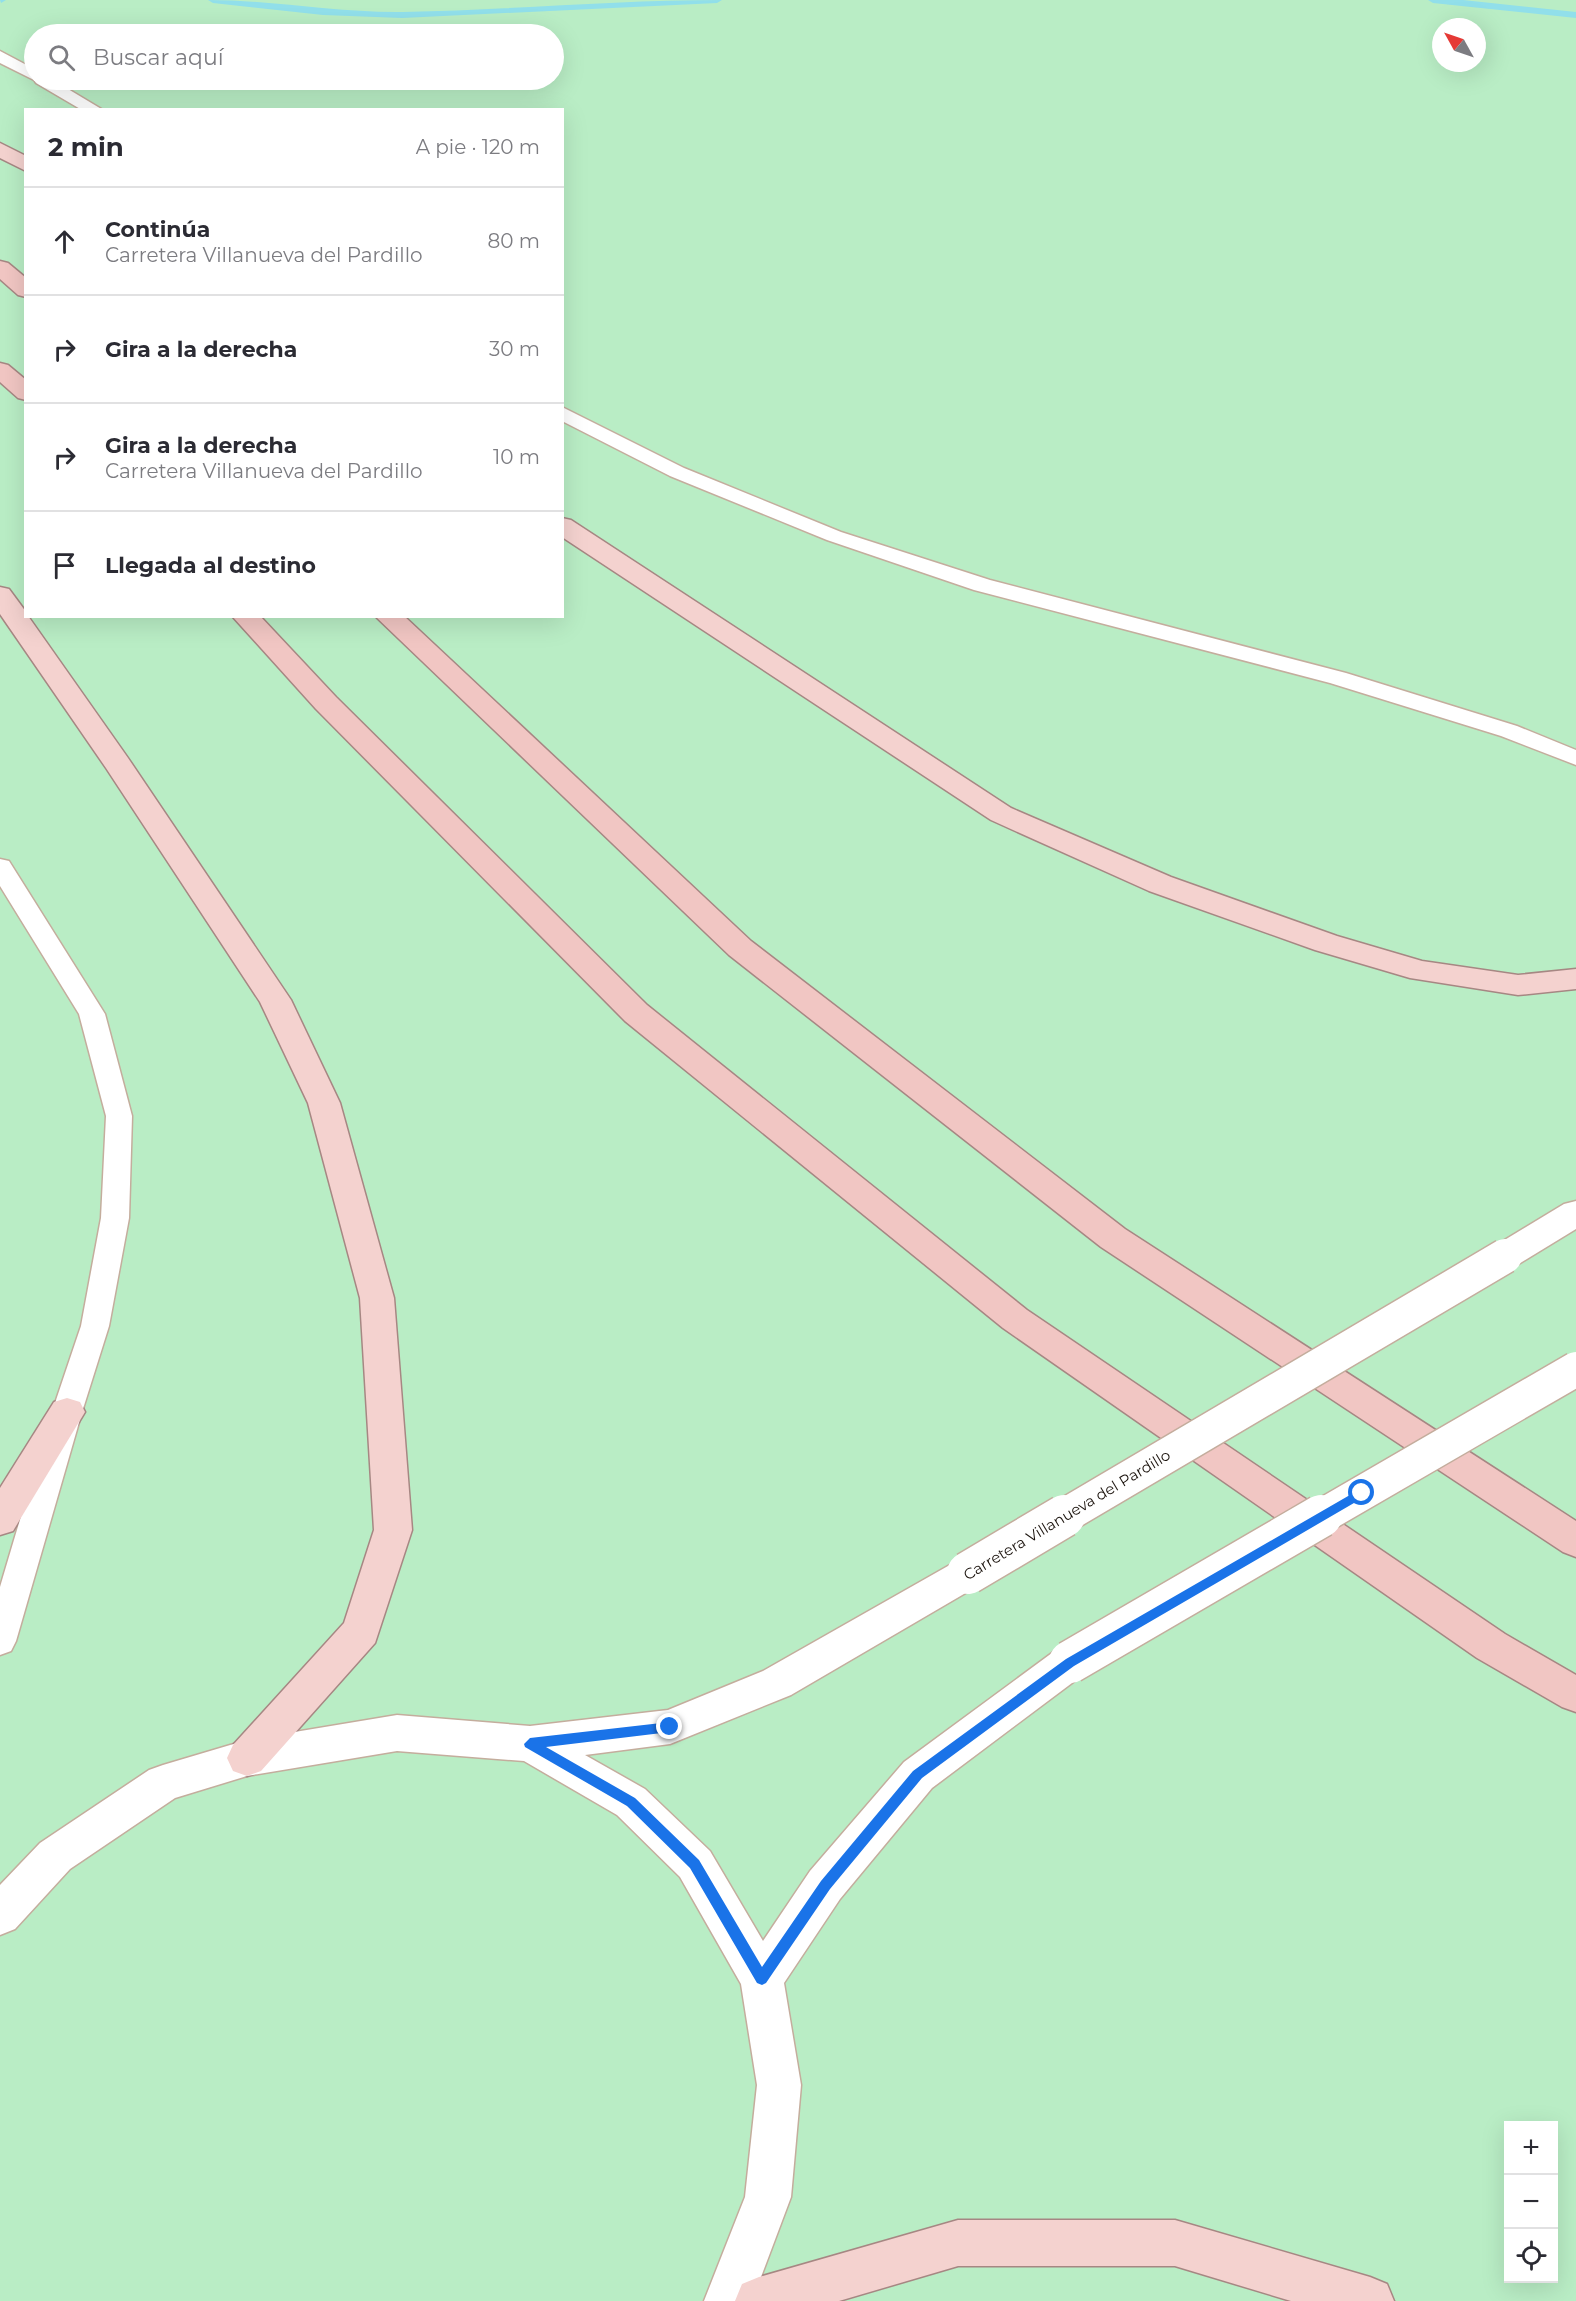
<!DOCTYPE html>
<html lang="es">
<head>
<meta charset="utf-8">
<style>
  :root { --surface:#fff; --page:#f7f7f7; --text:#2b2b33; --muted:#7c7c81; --line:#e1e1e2 }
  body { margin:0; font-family:Montserrat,sans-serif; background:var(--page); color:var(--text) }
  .controls { position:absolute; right:18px; bottom:18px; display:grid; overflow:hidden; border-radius:0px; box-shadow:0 6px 24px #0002 }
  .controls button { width:54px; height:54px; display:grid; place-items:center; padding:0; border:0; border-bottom:2px solid var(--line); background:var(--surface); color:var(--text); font:30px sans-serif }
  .compass { position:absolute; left:1432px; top:18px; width:54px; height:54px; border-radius:50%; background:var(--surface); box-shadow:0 6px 24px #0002; rotate:310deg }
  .stop { position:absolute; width:18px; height:18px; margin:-14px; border:4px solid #1a73e8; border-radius:50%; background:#fff }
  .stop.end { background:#1a73e8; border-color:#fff; box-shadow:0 2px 6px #0008 }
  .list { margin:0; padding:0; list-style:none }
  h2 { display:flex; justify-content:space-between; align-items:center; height:78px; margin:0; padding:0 24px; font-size:26px }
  h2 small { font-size:20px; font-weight:400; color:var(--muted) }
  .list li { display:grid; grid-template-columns:39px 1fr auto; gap:18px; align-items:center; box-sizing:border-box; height:108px; padding:0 24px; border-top:2px solid var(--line) }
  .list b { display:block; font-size:22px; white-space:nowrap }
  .list p { margin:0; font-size:20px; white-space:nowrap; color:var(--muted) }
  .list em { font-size:20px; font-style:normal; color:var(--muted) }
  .icon { flex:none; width:33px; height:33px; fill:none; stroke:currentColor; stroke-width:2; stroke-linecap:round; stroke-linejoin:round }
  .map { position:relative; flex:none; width:1576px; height:2301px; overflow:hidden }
  .search { position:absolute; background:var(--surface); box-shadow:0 6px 24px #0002; left:24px; top:24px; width:540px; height:66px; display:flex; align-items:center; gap:15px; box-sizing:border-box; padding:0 21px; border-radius:33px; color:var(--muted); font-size:22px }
  .panel { position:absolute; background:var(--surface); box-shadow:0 6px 24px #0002; left:24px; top:108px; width:540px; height:510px; border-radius:0px }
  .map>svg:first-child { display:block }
  .green { fill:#b9edc5; fill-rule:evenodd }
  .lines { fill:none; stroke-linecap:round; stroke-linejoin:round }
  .stream { fill:#91dfea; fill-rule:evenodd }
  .service-casing { stroke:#c4ad9d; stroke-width:3 }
  .tertiary-casing { stroke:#c4ad9d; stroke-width:3 }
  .trunk-casing { stroke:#a68783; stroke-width:3 }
  .motorway-casing { stroke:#a68783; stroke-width:3 }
  .service { fill:#fff; fill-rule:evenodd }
  .tertiary { fill:#fff; fill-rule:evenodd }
  .trunk { fill:#f4d2cf; fill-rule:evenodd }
  .motorway { fill:#f1c6c3; fill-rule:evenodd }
  .tertiary-bridge-far1-casing { stroke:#c4ad9d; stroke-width:37; stroke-linecap:butt }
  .tertiary-bridge-casing { stroke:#c4ad9d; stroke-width:45; stroke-linecap:butt }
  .tertiary-bridge-far1 { stroke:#fff; stroke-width:34 }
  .tertiary-bridge { stroke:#fff; stroke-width:42 }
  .route { fill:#1a73e8 }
  .labels { text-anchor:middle; stroke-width:5; stroke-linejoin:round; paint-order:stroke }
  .street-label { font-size:15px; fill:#1a120c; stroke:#fff }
</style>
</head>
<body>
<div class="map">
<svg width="1576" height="2301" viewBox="0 0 1576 2301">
  <rect width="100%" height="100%" fill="#fdeee4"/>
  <path class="green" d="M0,0H1576V2301H0ZM1441,27H1477V63H1441ZM34,34H554V80H34ZM26,110H562V616H26ZM1508,2126H1554V2278H1508Z"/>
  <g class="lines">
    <g class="stream">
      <path d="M0,0H6L1,3Z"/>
      <path d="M208,0C273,0 338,13 403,12C510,10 616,0 722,0L717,3L402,18L323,15L213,3Z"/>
      <path d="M1428,0H1463L1576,12V18L1433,3Z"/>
    </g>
    <defs>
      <g id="service">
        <path d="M0,51L34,69V80H53L103,110H82L36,83L34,80L0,63Z"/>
        <path d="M562,407L684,468L841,532L990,580L1346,673L1517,726L1576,750V765L1501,736L1330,683L974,590L827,540L670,476L562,421Z"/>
        <path d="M0,859L9,861L105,1014L132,1116L129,1218L109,1326L82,1412L16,1641L11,1651L0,1655V1587L52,1412L81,1326L101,1218L106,1116L79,1014L0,886Z"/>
      </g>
      <g id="tertiary">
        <path d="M1576,1201V1229L1517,1265L1505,1269L1493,1265L1488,1256L1493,1247L1564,1204Z"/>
        <path d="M968,1557L981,1562L987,1573L981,1584L791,1695L670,1744L585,1755L645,1789L710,1851L763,1941L810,1871L904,1762L1056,1650L1070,1645L1084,1650L1090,1662L1084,1674L932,1788L840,1899L784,1983L801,2085L791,2197L752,2301H704L745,2197L757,2085L741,1984L680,1877L617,1815L524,1761L397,1751L247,1776L175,1798L70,1869L15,1929L0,1935V1885L40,1843L149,1770L163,1765L247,1740L397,1715L530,1726L668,1710L763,1671L955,1562Z"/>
      </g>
      <g id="trunk">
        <path d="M0,143L26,156V171L0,158Z"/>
        <path d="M562,518L571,520L1011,808L1171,877L1337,936L1422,961L1518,975L1576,969V989L1518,995L1410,978L1315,950L1149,891L991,820L562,537Z"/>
        <path d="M0,587L9,589L26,612V616H28L128,758L291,1000L340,1103L394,1298L412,1530L375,1643L261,1771L247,1776L233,1771L227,1758L233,1745L344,1623L374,1530L360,1298L308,1103L260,1002L106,768L0,614Z"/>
        <path d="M67,1398L80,1402L85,1412L13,1531L0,1535V1488L54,1402Z"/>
        <path d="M958,2220H1175L1370,2277L1387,2284L1394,2301H1291L1175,2266H958L839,2301H735L742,2284L759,2277Z"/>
      </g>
      <g id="motorway">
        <path d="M0,261L8,263L26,278V297L18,295L0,279Z"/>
        <path d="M0,363L8,365L26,380V400L18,398L0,382Z"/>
        <path d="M232,616H260L336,697L647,1005L1027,1310L1505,1634L1576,1675V1712L1562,1707L1477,1658L1003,1328L625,1021L316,709Z"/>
        <path d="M375,616H404L751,941L1125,1229L1576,1521V1557L1563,1552L1101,1247L729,955Z"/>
      </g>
    </defs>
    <use href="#service" class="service-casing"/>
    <use href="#tertiary" class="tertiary-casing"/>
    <use href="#trunk" class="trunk-casing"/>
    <use href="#motorway" class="motorway-casing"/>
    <use href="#service" class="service"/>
    <use href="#tertiary" class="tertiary"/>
    <use href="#trunk" class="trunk"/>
    <use href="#motorway" class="motorway"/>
    <defs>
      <g id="tertiary-bridge-far1">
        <path d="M1061,1518L1505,1256"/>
        <path d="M1319,1518L1576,1369"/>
      </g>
      <g id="tertiary-bridge">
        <path d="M968,1573L1064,1516"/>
        <path d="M1070,1662L1321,1516"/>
      </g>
    </defs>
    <use href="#tertiary-bridge-far1" class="tertiary-bridge-far1-casing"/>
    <use href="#tertiary-bridge" class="tertiary-bridge-casing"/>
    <use href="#tertiary-bridge-far1" class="tertiary-bridge-far1"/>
    <use href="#tertiary-bridge" class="tertiary-bridge"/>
  </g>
  <path class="route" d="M1362,1488L1366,1490V1496L1074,1666L922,1778L830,1889L766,1983L762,1985L757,1983L690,1868L627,1806L525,1747L524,1744L530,1738L670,1722L674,1723L676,1727L670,1732L546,1747L635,1798L699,1860L762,1967L821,1881L913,1771L1066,1659Z"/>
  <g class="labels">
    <g class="street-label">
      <text transform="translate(1067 1515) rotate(-31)" y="5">Carretera Villanueva del Pardillo</text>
    </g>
  </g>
</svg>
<div class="controls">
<button>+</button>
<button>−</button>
<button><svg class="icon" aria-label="locate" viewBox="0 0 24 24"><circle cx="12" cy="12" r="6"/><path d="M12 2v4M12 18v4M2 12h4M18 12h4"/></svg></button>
</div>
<svg class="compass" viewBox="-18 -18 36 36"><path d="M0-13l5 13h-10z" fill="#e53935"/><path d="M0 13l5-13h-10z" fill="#7c7c81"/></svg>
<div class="stop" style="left:1362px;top:1493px"></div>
<div class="stop end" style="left:670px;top:1727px"></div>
<div class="search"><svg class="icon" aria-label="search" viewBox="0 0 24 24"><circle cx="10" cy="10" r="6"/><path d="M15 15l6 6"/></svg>Buscar aquí</div>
<section class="panel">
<h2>2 min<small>A pie · 120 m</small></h2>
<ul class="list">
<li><svg class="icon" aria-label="ahead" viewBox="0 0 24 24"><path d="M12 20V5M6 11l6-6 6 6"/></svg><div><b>Continúa</b><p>Carretera Villanueva del Pardillo</p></div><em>80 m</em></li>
<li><svg class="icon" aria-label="right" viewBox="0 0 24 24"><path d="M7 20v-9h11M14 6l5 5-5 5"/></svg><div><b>Gira a la derecha</b></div><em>30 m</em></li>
<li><svg class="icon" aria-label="right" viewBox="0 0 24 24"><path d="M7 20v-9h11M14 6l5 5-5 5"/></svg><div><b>Gira a la derecha</b><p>Carretera Villanueva del Pardillo</p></div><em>10 m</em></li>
<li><svg class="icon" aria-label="arrive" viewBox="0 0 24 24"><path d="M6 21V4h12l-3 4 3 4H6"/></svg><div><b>Llegada al destino</b></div></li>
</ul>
</section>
</div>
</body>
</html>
